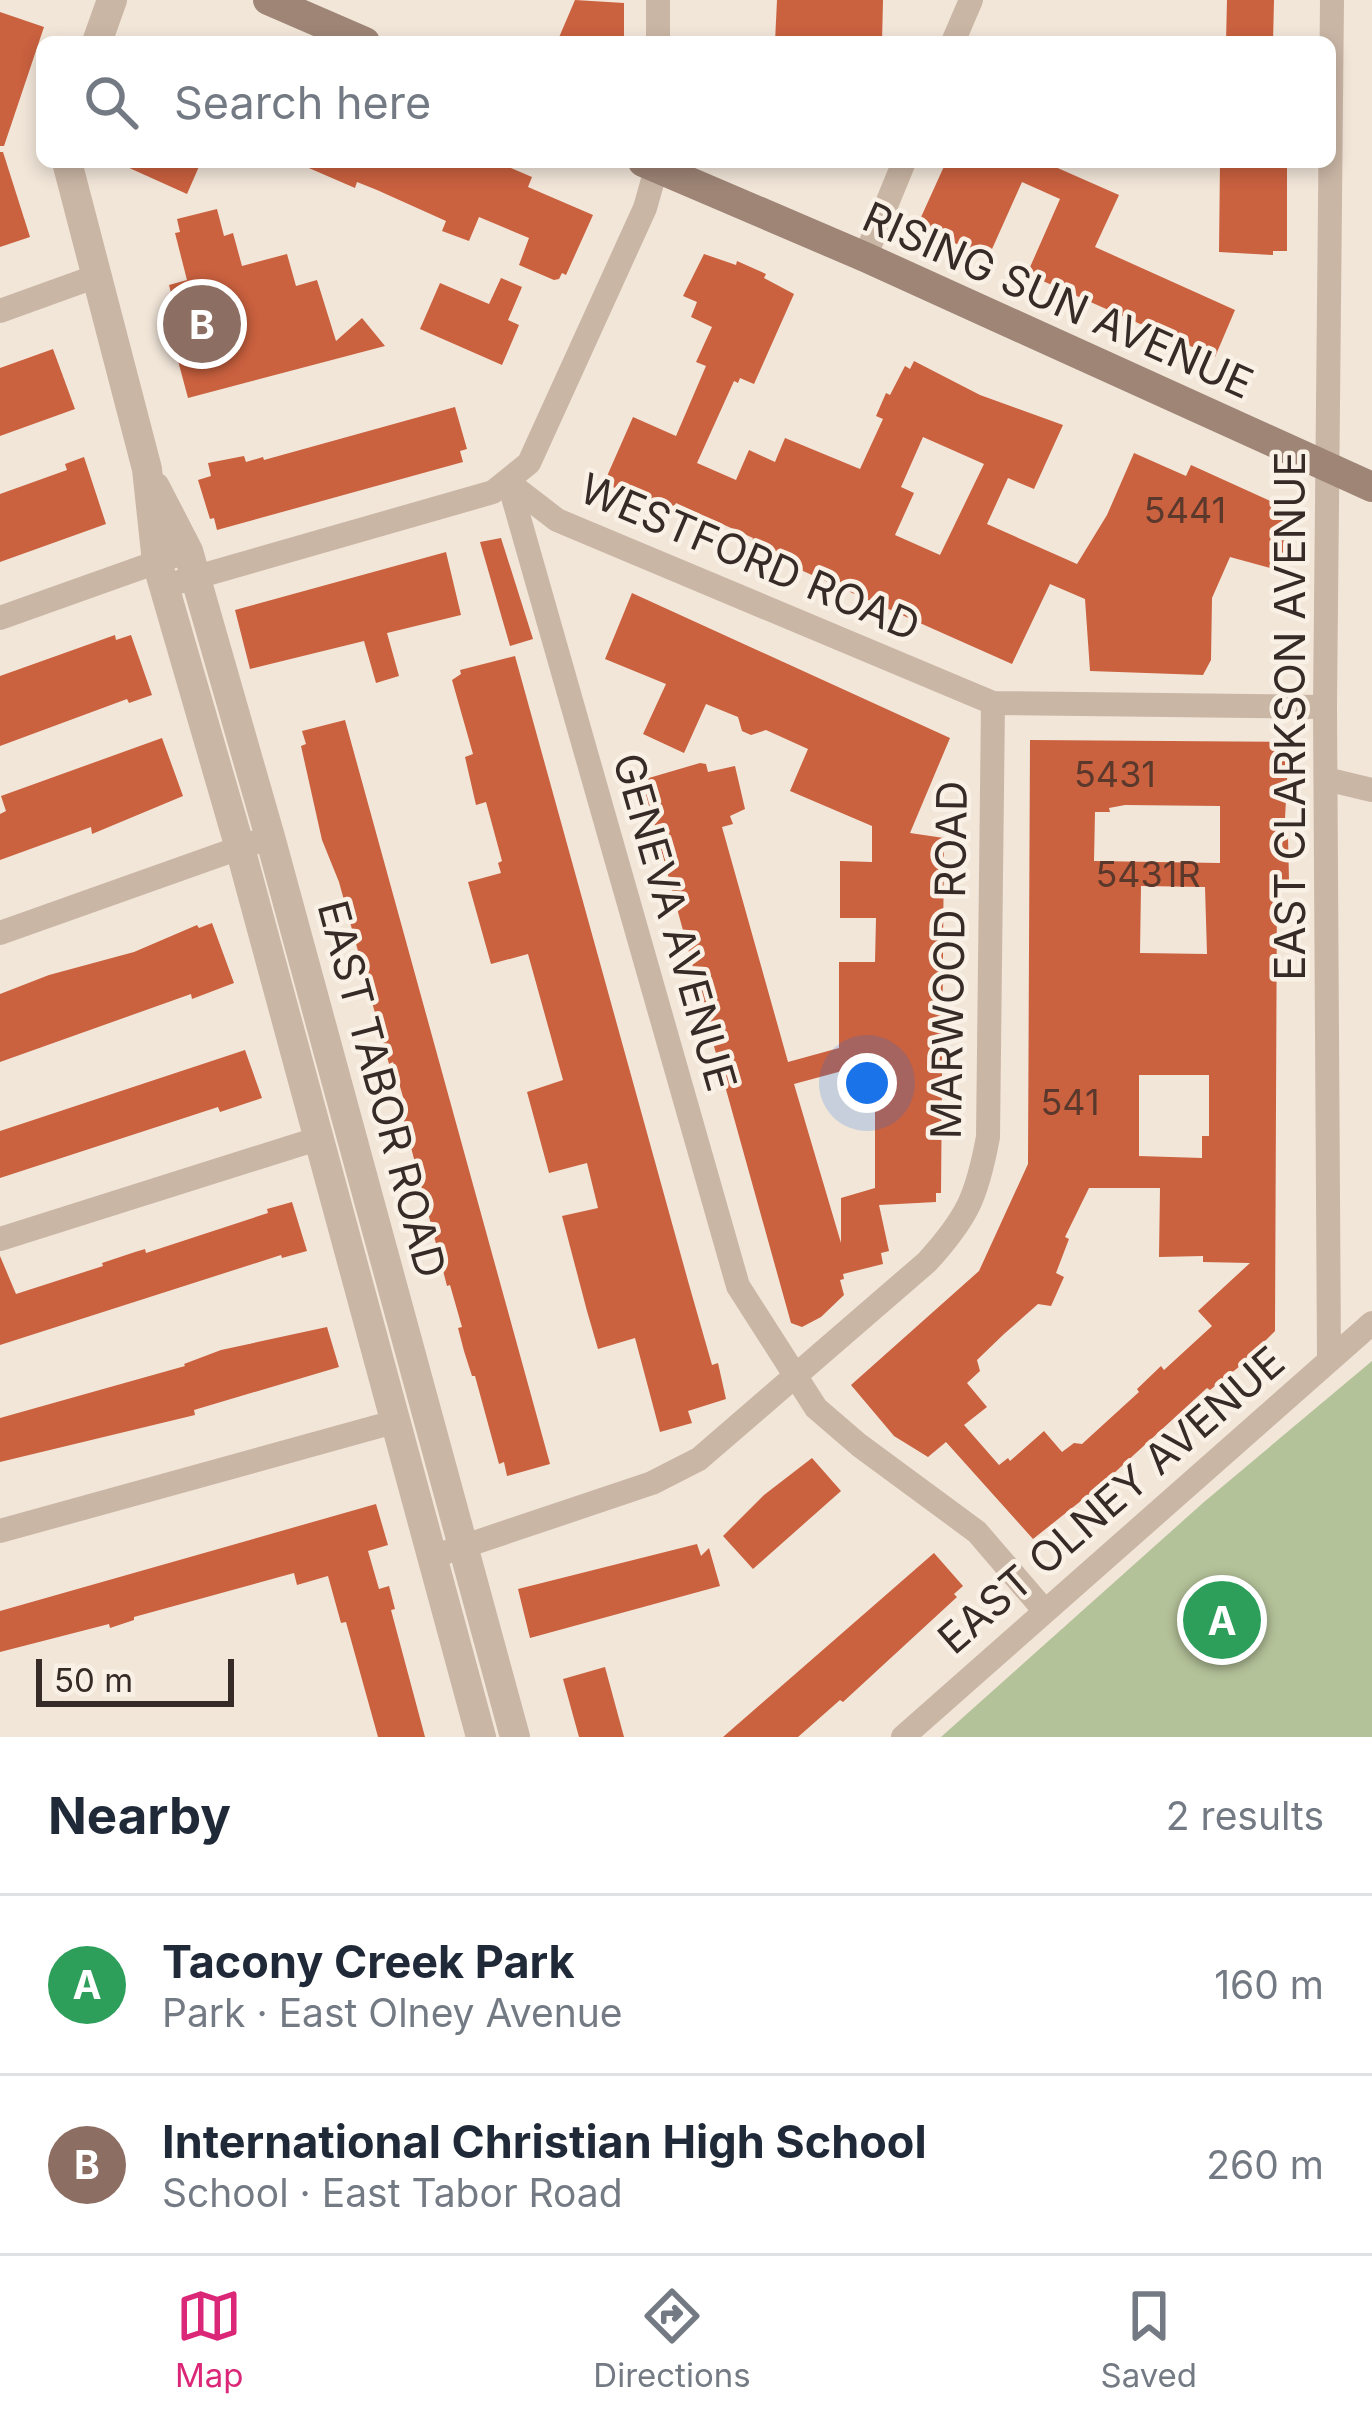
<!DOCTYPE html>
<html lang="en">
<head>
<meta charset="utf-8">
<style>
  :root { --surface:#fff; --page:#f2f2f3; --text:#1f2937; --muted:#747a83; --line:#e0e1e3; --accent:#db2777 }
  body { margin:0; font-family:Inter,sans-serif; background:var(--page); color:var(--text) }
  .scale { position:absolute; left:36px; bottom:30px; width:198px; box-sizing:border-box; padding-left:12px; border:6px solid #362b26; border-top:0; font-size:33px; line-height:42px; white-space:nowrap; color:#362b26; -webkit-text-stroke:9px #faf1e6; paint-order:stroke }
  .you { position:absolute; left:867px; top:1083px; width:42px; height:42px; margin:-30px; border:9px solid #fff; border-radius:50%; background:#1a73e8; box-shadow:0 0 0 18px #1a73e833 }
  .badge { display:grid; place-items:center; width:78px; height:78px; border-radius:50%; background:var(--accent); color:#fff; font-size:39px; font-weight:700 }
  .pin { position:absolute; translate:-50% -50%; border:6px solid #fff; box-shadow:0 3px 12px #0006 }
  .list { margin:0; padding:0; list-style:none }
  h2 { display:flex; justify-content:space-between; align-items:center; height:156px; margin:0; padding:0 48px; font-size:51px }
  h2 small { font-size:39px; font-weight:400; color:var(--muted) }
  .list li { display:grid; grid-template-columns:78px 1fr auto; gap:36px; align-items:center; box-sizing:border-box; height:180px; padding:0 48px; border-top:3px solid var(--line) }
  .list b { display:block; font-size:45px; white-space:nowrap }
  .list p { margin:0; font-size:39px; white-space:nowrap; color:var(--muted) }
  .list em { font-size:39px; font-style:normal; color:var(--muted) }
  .icon { flex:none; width:66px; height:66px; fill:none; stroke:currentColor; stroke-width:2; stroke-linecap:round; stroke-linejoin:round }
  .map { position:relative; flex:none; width:1372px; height:1737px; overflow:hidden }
  .search { position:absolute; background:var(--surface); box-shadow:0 6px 18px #0003; left:36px; right:36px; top:36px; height:132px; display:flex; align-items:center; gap:30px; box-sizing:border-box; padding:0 42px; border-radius:18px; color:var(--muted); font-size:45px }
  .sheet { height:516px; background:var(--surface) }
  nav { display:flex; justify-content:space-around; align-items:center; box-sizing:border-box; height:168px; border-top:3px solid var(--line); background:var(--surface); font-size:33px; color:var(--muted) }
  nav a { display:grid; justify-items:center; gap:6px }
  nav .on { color:var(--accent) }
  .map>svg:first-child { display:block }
  .green { fill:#b4c299 }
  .building { fill:#ca613f; fill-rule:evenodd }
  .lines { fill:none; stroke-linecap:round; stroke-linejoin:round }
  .minor { stroke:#cab6a5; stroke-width:24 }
  .tertiary { stroke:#cab6a5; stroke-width:30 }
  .secondary { stroke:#9e8576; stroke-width:30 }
  .labels { text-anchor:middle; stroke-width:9; stroke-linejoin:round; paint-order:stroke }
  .number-label { font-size:36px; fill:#5b382c }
  .street-label { font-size:42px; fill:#362b26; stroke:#faf1e6 }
</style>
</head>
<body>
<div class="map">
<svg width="1372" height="1737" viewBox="0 0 1372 1737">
  <rect width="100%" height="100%" fill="#f2e6d9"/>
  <path class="green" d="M1372,1361V1737H941L1204,1502Z"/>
  <g class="building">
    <path d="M575,0L624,3V42H557Z"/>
    <path d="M777,0H883L882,42H775Z"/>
    <path d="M1227,0H1274L1273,42H1226Z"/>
    <path d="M0,12L44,27L4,146H0Z"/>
    <path d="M0,152H3L30,237L0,247Z"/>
    <path d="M116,162H201L187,194Z"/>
    <path d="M295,162H497L532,177L528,187L593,215L566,275L562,273L559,279L554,280L519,265L529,238L479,217L469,241L442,231L446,221L377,190L357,182L355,188Z"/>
    <path d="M946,162H1044L1119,195L1095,247L1235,310L1215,357L1027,274L1060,199L1022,182L988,258L917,226Z"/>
    <path d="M1220,162H1287V251H1273V255L1219,252Z"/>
    <path d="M217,209L224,236L233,233L242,266L287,254L296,286L317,280L336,341L362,318L385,346L188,398L173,342L183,339L169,285L187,280L175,233L180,232L177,219Z"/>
    <path d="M704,254L736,265L737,261L766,274L764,278L794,294L754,384L740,378L738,383L734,381L697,463L736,480L749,450L775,462L785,438L860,469L883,419L876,416L886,393L890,395L905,366L910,369L914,361L980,395L1063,425L1034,489L1008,478L987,524L1077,564L1107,515L1134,453L1186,476L1191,465L1297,513L1277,570L1230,557L1212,598L1211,660L1203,675L1090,671L1085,599L1050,584L1012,664L749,547L753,538L676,503L671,513L604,483L633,417L676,436L706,366L696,362L712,327L691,317L697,302L683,296ZM923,437L984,464L940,555L895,535L914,493L901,487Z"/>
    <path d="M501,278L522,287L508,320L519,325L502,365L420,329L440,283L489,304Z"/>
    <path d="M53,349L75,409L0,436V368Z"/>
    <path d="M455,407L467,449L460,451L463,462L217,530L214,518L210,519L198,480L211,476L208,463L244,456L246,462L263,457L264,460Z"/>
    <path d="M84,457L106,524L0,562V494L67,470L65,464Z"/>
    <path d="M501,538L533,639L510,646L480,542Z"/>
    <path d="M446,552L461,615L387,633L399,676L376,683L364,641L250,669L235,610Z"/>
    <path d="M632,593L950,738L910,833L944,838L941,1193H936V1202L879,1205L889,1251L881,1253L883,1264L843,1274L844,1279L840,1280L844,1295L821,1317L802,1327L791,1323L695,978L691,976L693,967L642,780L700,763L706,764L708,772L735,766L745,809L730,816L733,824L722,827L788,1062L839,1048V962H875L876,918H840V861L872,862V826L790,791L808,749L766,730L751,735L742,731L738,717L706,704L684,753L643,734L666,684L605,659ZM842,1071V1100L875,1099V1188L841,1198V1243L794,1084Z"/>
    <path d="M115,635L116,640L131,635L152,695L129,703L127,699L0,746V676Z"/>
    <path d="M515,656L688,1281L712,1365L718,1363L726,1399L688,1411L692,1423L660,1432L635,1338L598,1349L587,1311L562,1216L598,1208L587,1163L549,1173L527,1092L563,1080L528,954L491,964L468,882L501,873L498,863L502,861L486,802L476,805L465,757L473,754L452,680L461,674L460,670Z"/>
    <path d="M345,720L550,1464L507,1476L504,1462L499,1464L475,1376H472L464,1351L458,1328L462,1327L450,1285L447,1286L400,1105L405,1104L393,1062L389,1064L339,882L322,840L301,746L306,744L302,731Z"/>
    <path d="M162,738L183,796L92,834L91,827L0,860V814L6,811L1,796Z"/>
    <path d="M1030,740L1289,742L1284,838H1288L1289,880H1277L1275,1331L1262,1344L1269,1352L1250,1369L1245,1362L1210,1390L1207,1388L1101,1485L1033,1539L946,1442L928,1457L894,1436L851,1385L979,1271L1028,1164ZM1125,805L1220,806V863L1094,861L1095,812H1110L1109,808ZM1141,886L1205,887L1207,954L1140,953ZM1139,1075H1209V1136H1202V1158L1139,1156ZM1089,1188H1160L1159,1257L1203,1256V1262L1250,1263L1198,1311L1212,1326L1164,1370L1161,1366L1137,1389L1139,1392L1082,1444L1074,1443L1062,1452L1044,1431L1010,1461L1008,1458L999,1465L964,1425L987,1407L967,1383L980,1371L977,1360L1004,1334L1038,1304L1051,1306L1064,1277L1056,1273L1069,1239L1065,1237Z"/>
    <path d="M212,923L234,983L192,999L191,994L0,1062V994L49,975L134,952L197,925L199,928Z"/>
    <path d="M245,1050L262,1098L220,1112L218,1107L0,1178V1131Z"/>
    <path d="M292,1202L307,1251L282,1258L281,1255L0,1345V1256L16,1294L103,1266L102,1263L135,1252L145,1249L146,1253L268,1213L267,1209Z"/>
    <path d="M327,1327L339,1367L194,1410L195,1415L0,1462V1418L185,1366L184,1364L221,1350Z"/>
    <path d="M812,1458L841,1491L753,1569L723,1536L764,1495Z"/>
    <path d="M376,1504L388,1545L368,1551L379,1589L389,1586L395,1609L391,1610L425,1737H378L346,1622L341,1623L328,1576L297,1585L294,1573L134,1617V1620L110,1628L109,1624L0,1652V1611Z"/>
    <path d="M697,1544L701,1556L709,1548L720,1586L530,1638L518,1589Z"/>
    <path d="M934,1553L963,1586L954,1594L957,1597L843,1702L840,1700L798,1737H723Z"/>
    <path d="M605,1667L624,1737H579L563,1679Z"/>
  </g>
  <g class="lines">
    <g class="minor">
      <path d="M658,42V0"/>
      <path d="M953,42L971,0"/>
      <path d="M865,257L904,162"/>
      <path d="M0,311L97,276"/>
      <path d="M509,483L738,1286L816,1408L859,1445L977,1532L1044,1610"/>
      <path d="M509,483L557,520L993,703L1325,707"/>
      <path d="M179,582L493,492L529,463L645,208L658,162"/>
      <path d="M0,618L174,556"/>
      <path d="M1326,779L1372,790"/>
      <path d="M0,933L270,837"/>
      <path d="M0,1239L320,1138"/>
      <path d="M1329,1360L1325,707L1332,0"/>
      <path d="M0,1531L394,1422"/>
      <path d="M432,1557L652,1483L699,1459L927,1262C968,1217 977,1196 988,1137L993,703"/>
      <path d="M903,1737L1372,1323"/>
    </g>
    <g class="tertiary">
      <path d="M97,42L112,0"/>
      <path d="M67,162L147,469L157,562L240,848L481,1737"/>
      <path d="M155,487L188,551L270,837L515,1737"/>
    </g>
    <g class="secondary">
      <path d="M268,0L365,42"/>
      <path d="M643,162L865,257L1372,487"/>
    </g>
  </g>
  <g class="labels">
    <g class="number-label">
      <text x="1185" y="523">5441</text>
      <text x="1115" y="787">5431</text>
      <text x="1148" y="887">5431R</text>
      <text x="1070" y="1115">541</text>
    </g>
    <g class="street-label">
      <text transform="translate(1058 300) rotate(24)" y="15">RISING SUN AVENUE</text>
      <text transform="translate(750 557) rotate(23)" y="15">WESTFORD ROAD</text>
      <text transform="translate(1290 716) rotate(-90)" y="15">EAST CLARKSON AVENUE</text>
      <text transform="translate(675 922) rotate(74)" y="15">GENEVA AVENUE</text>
      <text transform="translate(949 960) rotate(-89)" y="15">MARWOOD ROAD</text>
      <text transform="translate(382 1089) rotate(75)" y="15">EAST TABOR ROAD</text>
      <text transform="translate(1111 1500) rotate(-41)" y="15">EAST OLNEY AVENUE</text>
    </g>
  </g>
</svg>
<div class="scale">50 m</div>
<div class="you"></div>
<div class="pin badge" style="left:1222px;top:1620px;background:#2e9e5b">A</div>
<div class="pin badge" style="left:202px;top:324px;background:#8d6e63">B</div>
<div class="search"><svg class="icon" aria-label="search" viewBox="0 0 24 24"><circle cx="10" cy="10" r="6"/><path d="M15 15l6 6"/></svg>Search here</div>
</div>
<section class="sheet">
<h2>Nearby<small>2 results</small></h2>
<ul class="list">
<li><span class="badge" style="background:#2e9e5b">A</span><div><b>Tacony Creek Park</b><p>Park · East Olney Avenue</p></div><em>160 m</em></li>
<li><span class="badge" style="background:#8d6e63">B</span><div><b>International Christian High School</b><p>School · East Tabor Road</p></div><em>260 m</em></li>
</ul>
</section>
<nav>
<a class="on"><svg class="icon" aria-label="map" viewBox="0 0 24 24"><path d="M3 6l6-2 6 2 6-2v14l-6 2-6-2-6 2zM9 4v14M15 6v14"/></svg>Map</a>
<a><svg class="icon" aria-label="directions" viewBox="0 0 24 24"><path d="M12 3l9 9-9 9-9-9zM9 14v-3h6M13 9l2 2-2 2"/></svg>Directions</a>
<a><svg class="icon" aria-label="saved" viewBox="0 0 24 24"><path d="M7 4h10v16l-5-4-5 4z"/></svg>Saved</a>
</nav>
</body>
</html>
